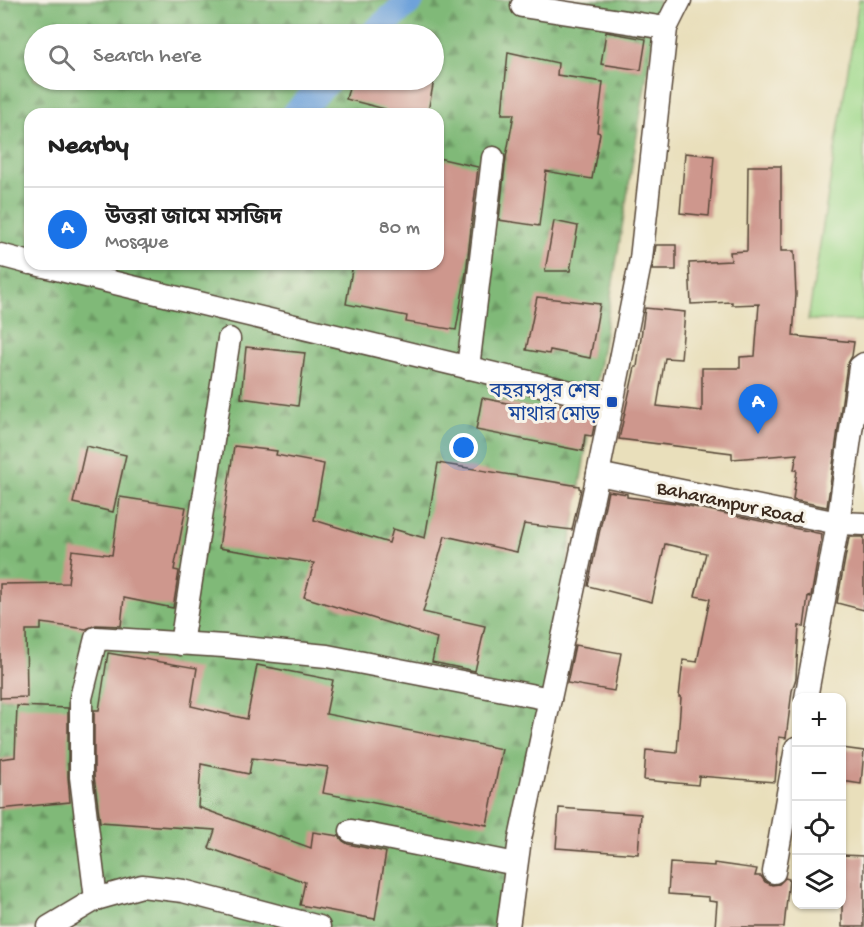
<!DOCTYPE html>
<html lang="en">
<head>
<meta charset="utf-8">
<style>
  :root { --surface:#fff; --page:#f6f6f6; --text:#222; --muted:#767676; --line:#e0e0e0; --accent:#1a73e8 }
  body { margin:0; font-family:"Gochi Hand","Noto Sans Bengali",sans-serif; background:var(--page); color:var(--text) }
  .controls { position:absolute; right:18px; bottom:18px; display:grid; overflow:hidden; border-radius:12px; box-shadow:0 2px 4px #0004 }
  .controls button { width:54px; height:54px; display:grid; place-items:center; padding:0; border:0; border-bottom:2px solid var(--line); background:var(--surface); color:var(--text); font:30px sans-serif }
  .you { position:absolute; left:464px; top:448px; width:21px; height:21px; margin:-15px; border:4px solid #fff; border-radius:50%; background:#1a73e8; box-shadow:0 0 0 9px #1a73e833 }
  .badge { display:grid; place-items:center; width:39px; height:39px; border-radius:50%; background:var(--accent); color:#fff; font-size:20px; font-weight:700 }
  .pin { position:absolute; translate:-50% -50px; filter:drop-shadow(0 2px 3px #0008) }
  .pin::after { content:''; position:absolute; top:32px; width:21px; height:18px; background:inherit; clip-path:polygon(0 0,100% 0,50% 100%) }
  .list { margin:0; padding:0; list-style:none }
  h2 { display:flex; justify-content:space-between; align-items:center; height:78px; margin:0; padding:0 24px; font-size:26px }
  h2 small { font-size:20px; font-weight:400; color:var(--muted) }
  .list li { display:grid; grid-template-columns:39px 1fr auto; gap:18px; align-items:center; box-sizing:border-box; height:84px; padding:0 24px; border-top:2px solid var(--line) }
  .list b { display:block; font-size:22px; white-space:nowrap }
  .list p { margin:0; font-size:20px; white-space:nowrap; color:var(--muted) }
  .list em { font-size:20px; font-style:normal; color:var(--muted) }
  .icon { flex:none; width:33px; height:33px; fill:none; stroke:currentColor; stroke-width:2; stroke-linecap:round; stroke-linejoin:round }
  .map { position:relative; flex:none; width:864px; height:927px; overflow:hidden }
  .search { position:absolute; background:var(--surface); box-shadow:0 2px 4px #0004; left:24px; top:24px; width:420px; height:66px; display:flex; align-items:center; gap:15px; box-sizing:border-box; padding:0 21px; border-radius:33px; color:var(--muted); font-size:22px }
  .panel { position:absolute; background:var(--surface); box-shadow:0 2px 4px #0004; left:24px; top:108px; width:420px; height:162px; border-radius:18px }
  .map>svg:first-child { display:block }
  .forest { fill:url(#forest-firs); stroke:#5e724b; stroke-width:1.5; fill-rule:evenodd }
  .garden { fill:#a0d98c; stroke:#6e8255; stroke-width:1.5 }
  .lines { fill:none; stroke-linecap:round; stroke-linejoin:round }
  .canal { stroke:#6ea2da; stroke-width:27 }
  .building { fill:#ce978d }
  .street-casing { stroke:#554536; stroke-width:25 }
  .street { stroke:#fff; stroke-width:22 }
  .transit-dot { fill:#1a4fb4; stroke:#f7f3e8; stroke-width:2 }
  .labels { text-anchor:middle; stroke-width:6; stroke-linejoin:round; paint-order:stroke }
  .transit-label { font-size:20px; fill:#164399; stroke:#f7f3e8; text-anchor:end }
  .street-label { font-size:20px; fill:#3b2a1e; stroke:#f7f3e8 }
</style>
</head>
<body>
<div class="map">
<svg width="864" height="927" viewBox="0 0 864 927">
  <defs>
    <pattern id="forest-firs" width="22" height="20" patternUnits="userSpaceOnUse" patternTransform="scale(1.5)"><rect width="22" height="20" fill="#80b978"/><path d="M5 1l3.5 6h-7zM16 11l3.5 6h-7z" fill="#6a9762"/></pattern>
  </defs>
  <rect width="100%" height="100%" fill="#f7f3e8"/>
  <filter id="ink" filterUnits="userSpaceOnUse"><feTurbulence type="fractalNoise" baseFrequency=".0167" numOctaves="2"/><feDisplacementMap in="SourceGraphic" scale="12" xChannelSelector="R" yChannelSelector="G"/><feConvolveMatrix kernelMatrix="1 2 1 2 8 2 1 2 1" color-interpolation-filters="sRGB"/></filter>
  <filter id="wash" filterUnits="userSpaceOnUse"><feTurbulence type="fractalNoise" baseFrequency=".008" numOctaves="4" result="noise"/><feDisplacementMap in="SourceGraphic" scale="24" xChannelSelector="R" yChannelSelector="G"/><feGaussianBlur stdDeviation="1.35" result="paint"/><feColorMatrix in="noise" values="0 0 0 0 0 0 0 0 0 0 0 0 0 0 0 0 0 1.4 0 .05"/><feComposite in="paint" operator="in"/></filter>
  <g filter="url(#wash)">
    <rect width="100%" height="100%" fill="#e9dfbb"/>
    <path class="forest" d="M0,0H659L508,927H0ZM34,34H434V80H34ZM30,114H438V264H30Z"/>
    <path class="garden" d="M859,0H864V321L808,320Z"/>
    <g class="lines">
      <g class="canal">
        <path d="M373,34L411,0"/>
        <path d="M295,114L329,80"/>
      </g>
    </g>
    <g id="blocks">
      <g class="building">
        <path d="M606,32L646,39L641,70L601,64Z"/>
        <path d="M508,52L558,63L557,75L603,82L597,132L600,133L592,179L546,171L539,226L499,220L506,157L514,114H502Z"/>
        <path d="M351,80H434L428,112L426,114H384L385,109L346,99Z"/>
        <path d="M685,153L714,156L709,216L680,213Z"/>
        <path d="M438,158L478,167L466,273L456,330L406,322L407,316L346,304L353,264H438Z"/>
        <path d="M748,166H781V251H794L796,295L793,336L854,342L852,356L847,365L827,507L793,500L797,470H794L797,454L732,459V453L619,439L635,367H637L645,308L685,312L681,359L665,358L657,406L702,411V368H740V357L755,356L759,304L732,305V302L691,304L689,263L731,261L730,252L747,251Z"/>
        <path d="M554,221L578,226L570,271H545Z"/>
        <path d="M656,245H676V270H652Z"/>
        <path d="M537,297L600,304L590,358L550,350L549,354L526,350Z"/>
        <path d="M246,347L305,353L298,406L241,398Z"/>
        <path d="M482,398L553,412L554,404L597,412L592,436L585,435L583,451L476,430Z"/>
        <path d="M86,446L126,455L113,512L73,503Z"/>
        <path d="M234,446L277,451L276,455L324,464L314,520L389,543L393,529L425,538L438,463L579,486V488L581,489L572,530L524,524L517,552L445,536L423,612L485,626L475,671L432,662L437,638L304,597L314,563L219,548Z"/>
        <path d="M608,491L627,494V497L675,503L822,534L811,597L808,596L804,627L799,626L796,678L792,691L786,738L779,737L775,782L699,776L698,785L644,780L646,750L677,753L681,697H679L683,660L697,662L710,599L695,596L706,553L665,544L652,602L588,586Z"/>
        <path d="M120,497L186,507L174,570L179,571L173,608L124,598L121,626L96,625L86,629L41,623V630H26L27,697L0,698V584L68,583L72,550L112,555Z"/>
        <path d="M849,537H864V610L837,603Z"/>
        <path d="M575,645L621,653L614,691L567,683Z"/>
        <path d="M108,653L197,668L191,706L247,719L257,665L333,680L326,714L502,749L487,825L323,793L328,767L252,758L249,774L201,764L198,807L311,848L313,832L339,836L343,841L348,844L386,852L375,919L300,905L305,882L209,848L215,830L100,822L94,776V710H99Z"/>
        <path d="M17,706L68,708V777L70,802L0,809V759L15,757Z"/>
        <path d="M842,748L864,751L861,784L842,781Z"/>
        <path d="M559,808L641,814L638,854L556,848Z"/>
        <path d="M842,855L864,856V927H842Z"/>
        <path d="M670,863L714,866V863L757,869L755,876H761L765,882L772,885L779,884L785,878L789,879L784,927H715L717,902L709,901V897L668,894Z"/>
      </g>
    </g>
  </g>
  <g filter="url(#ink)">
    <use href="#blocks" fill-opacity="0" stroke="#554536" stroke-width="1.5"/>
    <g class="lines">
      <defs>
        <g id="street">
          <path d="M522,6L666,28"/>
          <path d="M0,255L30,263"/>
          <path d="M36,264L612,402"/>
          <path d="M468,368L493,158"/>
          <path d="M598,474L838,523L864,524"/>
          <path d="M181,644L229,339"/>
          <path d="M806,698L838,523L860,367L864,364"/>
          <path d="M351,831L516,864"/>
          <path d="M774,872L796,748"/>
          <path d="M96,899L81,777V698L96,638L224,646L327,656L550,699"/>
          <path d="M49,927L96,899L142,886L183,891L319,927"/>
          <path d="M508,927L520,839L598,474L641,259L666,28L680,0"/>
        </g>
      </defs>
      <use href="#street" class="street-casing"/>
      <use href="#street" class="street"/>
    </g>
  </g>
  <rect class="transit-dot" x="606" y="396" width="12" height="12" rx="3"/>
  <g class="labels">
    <g class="transit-label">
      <text x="600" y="397">বহরমপুর শেষ<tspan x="600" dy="23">মাথার মোড়</tspan></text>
    </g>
    <g class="street-label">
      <text transform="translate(731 501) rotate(12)" y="7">Baharampur Road</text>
    </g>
  </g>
</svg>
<div class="controls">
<button>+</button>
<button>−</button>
<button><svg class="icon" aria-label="locate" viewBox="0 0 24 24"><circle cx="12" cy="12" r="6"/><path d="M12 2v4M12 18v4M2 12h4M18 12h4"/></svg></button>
<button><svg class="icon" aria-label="layers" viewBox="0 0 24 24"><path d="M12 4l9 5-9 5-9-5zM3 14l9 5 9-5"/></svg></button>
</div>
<div class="you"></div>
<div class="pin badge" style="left:758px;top:434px">A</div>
<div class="search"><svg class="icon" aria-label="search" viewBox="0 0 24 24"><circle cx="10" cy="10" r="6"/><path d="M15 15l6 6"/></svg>Search here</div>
<section class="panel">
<h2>Nearby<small></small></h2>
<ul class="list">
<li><span class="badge">A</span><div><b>উত্তরা জামে মসজিদ</b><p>Mosque</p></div><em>80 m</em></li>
</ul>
</section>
</div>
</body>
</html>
